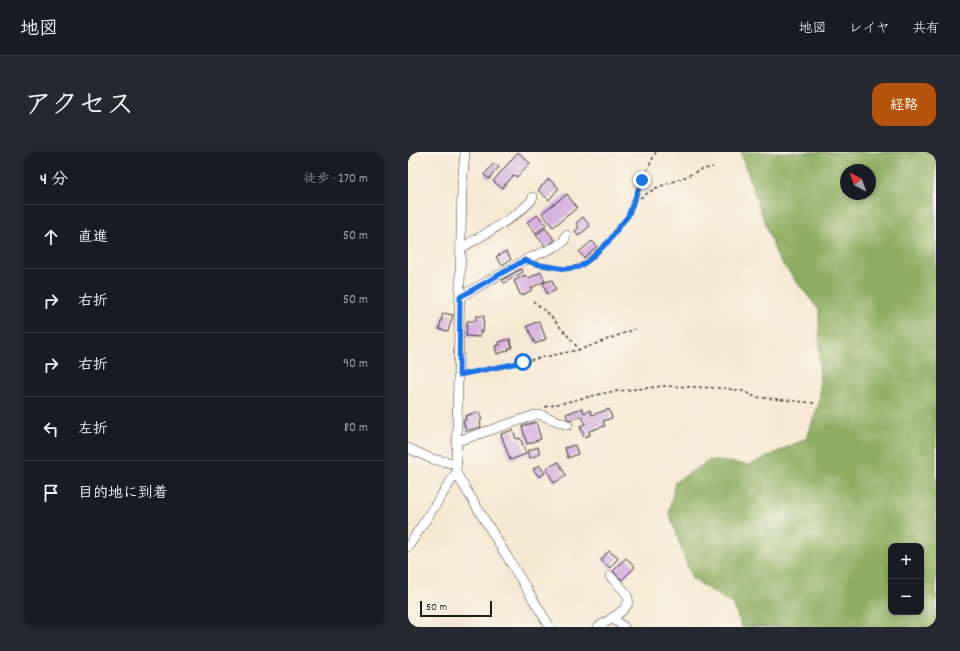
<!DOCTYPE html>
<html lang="ja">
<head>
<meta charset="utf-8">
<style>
  :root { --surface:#171b24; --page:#242831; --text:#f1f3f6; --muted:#9ea1a6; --line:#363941; --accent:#b45309 }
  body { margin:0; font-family:Dekko,"Klee One",sans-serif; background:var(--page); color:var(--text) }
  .controls { position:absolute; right:12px; bottom:12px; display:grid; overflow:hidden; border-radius:8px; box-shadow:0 2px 6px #0003 }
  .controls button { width:36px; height:36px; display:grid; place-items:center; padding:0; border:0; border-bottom:1px solid var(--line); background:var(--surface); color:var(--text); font:20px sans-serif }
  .compass { position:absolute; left:432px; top:12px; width:36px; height:36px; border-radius:50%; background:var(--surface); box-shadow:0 2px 6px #0003; rotate:319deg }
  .scale { position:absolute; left:12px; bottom:10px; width:72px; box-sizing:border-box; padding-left:4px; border:2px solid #1c1c1c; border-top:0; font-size:11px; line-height:14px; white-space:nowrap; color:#1c1c1c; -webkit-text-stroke:3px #fbf7ec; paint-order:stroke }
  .stop { position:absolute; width:12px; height:12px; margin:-9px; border:3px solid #1a73e8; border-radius:50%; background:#fff }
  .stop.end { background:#1a73e8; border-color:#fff; box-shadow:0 1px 4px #0008 }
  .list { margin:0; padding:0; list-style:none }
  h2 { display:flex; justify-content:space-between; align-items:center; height:52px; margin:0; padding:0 16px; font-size:17px }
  h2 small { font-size:13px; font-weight:400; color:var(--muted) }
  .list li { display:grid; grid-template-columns:26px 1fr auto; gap:12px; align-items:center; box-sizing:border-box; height:64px; padding:0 16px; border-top:1px solid var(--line) }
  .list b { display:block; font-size:15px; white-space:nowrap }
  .list em { font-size:13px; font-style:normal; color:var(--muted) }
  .icon { flex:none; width:22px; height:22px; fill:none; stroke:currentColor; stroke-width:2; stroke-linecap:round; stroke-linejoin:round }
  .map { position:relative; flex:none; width:528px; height:475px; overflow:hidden; border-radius:12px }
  header { display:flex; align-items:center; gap:24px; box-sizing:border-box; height:56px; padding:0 20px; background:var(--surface); border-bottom:1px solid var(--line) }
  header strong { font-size:19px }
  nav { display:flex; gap:22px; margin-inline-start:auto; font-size:14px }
  .intro { display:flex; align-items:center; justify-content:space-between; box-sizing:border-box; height:96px; padding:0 24px }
  h1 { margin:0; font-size:28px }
  .button { padding:10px 18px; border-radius:12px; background:var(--accent); color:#fff; font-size:14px; font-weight:700 }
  main { display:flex; gap:24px; padding:0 24px }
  aside { flex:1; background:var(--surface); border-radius:12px; box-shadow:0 2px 6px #0003 }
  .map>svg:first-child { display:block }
  .forest { fill:#8dad61; stroke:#54643e; fill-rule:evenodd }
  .building { fill:#d6afe0 }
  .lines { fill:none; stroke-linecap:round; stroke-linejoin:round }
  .minor-casing { stroke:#3d3b37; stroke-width:10 }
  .path { stroke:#3d3b37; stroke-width:1.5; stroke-dasharray:3 3; stroke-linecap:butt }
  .minor { stroke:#fff; stroke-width:9 }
  .route { stroke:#1a73e8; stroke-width:5 }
</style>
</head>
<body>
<header>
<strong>地図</strong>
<nav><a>地図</a><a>レイヤ</a><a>共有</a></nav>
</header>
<div class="intro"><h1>アクセス</h1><a class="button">経路</a></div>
<main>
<aside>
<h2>4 分<small>徒歩 · 270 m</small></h2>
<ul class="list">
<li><svg class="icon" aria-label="ahead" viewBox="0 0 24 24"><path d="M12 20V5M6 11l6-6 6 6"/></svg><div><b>直進</b></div><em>50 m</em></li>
<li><svg class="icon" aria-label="right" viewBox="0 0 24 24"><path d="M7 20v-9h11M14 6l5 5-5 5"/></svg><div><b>右折</b></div><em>50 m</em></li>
<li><svg class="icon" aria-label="right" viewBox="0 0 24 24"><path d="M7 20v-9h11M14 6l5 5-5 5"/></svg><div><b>右折</b></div><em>90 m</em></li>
<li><svg class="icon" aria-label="left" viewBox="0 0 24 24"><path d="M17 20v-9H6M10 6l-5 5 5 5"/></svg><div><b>左折</b></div><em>80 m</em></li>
<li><svg class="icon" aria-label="arrive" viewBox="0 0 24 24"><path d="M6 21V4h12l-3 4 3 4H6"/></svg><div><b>目的地に到着</b></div></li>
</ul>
</aside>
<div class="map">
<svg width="528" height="475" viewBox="0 0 528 475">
  <rect width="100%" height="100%" fill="#fbf7ec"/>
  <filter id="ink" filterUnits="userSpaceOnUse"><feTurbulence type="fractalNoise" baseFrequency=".025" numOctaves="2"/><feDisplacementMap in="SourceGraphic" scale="8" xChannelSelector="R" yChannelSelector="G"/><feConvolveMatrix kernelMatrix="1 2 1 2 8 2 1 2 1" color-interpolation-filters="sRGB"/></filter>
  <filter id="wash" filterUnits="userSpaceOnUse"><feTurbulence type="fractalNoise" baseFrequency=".012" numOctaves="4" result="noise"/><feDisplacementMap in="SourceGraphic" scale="16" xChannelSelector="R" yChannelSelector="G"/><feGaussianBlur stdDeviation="0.9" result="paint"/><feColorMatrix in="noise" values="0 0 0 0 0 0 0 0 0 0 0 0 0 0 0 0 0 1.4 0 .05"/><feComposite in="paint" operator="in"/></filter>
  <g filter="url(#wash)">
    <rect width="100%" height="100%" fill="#f7e8d2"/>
    <path class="forest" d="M333,0H528V475H334L325,452L284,427L261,361L267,330L302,308L342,313L399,286L412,248L411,158L370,106L350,52ZM438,18H462V42H438ZM483,394H513V460H483Z"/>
    <g id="blocks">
      <g class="building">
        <path d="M110,0L122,11L109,25L106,23L94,36L85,29Z"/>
        <path d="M86,11L91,15L81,27L76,23Z"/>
        <path d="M141,27L151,36L141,48L130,38Z"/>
        <path d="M159,42L169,56L145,75L134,61Z"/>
        <path d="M130,63L138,73L128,81L119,70Z"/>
        <path d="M175,65L182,74L170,84L167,79L171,76L168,71Z"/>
        <path d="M137,76L147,88L138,95L128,83Z"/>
        <path d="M184,89L189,94L176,106L171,100Z"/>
        <path d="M98,99L103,107L94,113L88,105Z"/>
        <path d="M113,117L115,120L96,131L94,128Z"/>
        <path d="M133,120L137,129L123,136L124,138L113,144L106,129L117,123L119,127Z"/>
        <path d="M144,128L148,138L139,142L135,131Z"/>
        <path d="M35,161L45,163L40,179L31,177Z"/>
        <path d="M68,164H76L75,180L72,179V185L58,184L59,169H68Z"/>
        <path d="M131,169L138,187L127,192L119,174Z"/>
        <path d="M102,187L104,196H100L101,198L89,202L87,194L92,193L91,190Z"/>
        <path d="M174,256L176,261L182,258L184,263L201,257L204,266L195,269L197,274L181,279L182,283L176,285L172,274L177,272L174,264L160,268L158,262Z"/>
        <path d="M71,260L74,268L72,269L73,275L58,279L55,269L58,268L57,264Z"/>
        <path d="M128,270L133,287L119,292L114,274Z"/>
        <path d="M105,278L108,287L112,286L118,302L102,308L93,282Z"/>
        <path d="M167,293L170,302L160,306L157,296Z"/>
        <path d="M130,295L132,302L122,306L119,299Z"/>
        <path d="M151,310L158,324L146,331L138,316Z"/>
        <path d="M131,313L137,321L131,325L125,317Z"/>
        <path d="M201,399L210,406L202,416L193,408Z"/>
        <path d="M218,406L227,415L214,428L205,419Z"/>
      </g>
    </g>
  </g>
  <g filter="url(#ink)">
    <use href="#blocks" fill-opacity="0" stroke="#3d3b37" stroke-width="1"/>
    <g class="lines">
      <defs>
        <g id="minor">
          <path d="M53,96C67,88 121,58 125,45"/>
          <path d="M52,145L117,108L149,94L156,89L158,83"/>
          <path d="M50,289L127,263H133L160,273"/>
          <path d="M0,296L24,307L49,312"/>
          <path d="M48,321L142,475"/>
          <path d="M0,395L48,321L54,35L57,0"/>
          <path d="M204,466L216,475"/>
          <path d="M190,475C197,470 224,457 220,446C218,438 207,430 202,424"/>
        </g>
      </defs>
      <use href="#minor" class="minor-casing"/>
      <g class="path">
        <path d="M227,49L248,36L277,25L292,18L305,15"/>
        <path d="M130,113L158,117L171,115L180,109L202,88L210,76L220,64L234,28L248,0"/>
        <path d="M125,149L142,163L171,197"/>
        <path d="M58,222L174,197L227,177"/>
        <path d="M137,255L201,240L257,234L314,236L335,239L347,245L406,251"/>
      </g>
      <use href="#minor" class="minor"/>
    </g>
  </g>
  <g class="lines" filter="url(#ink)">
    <path class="route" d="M115,210L51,223L52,145L117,108L127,112L158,117L171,115L180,109L202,88L210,76L220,64L234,28"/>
  </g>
</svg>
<div class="controls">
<button>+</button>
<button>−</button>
</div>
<svg class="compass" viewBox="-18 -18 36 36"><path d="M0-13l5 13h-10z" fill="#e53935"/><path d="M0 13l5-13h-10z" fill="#9ea1a6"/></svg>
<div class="scale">50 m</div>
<div class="stop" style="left:115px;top:210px"></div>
<div class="stop end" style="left:234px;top:28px"></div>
</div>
</main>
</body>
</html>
